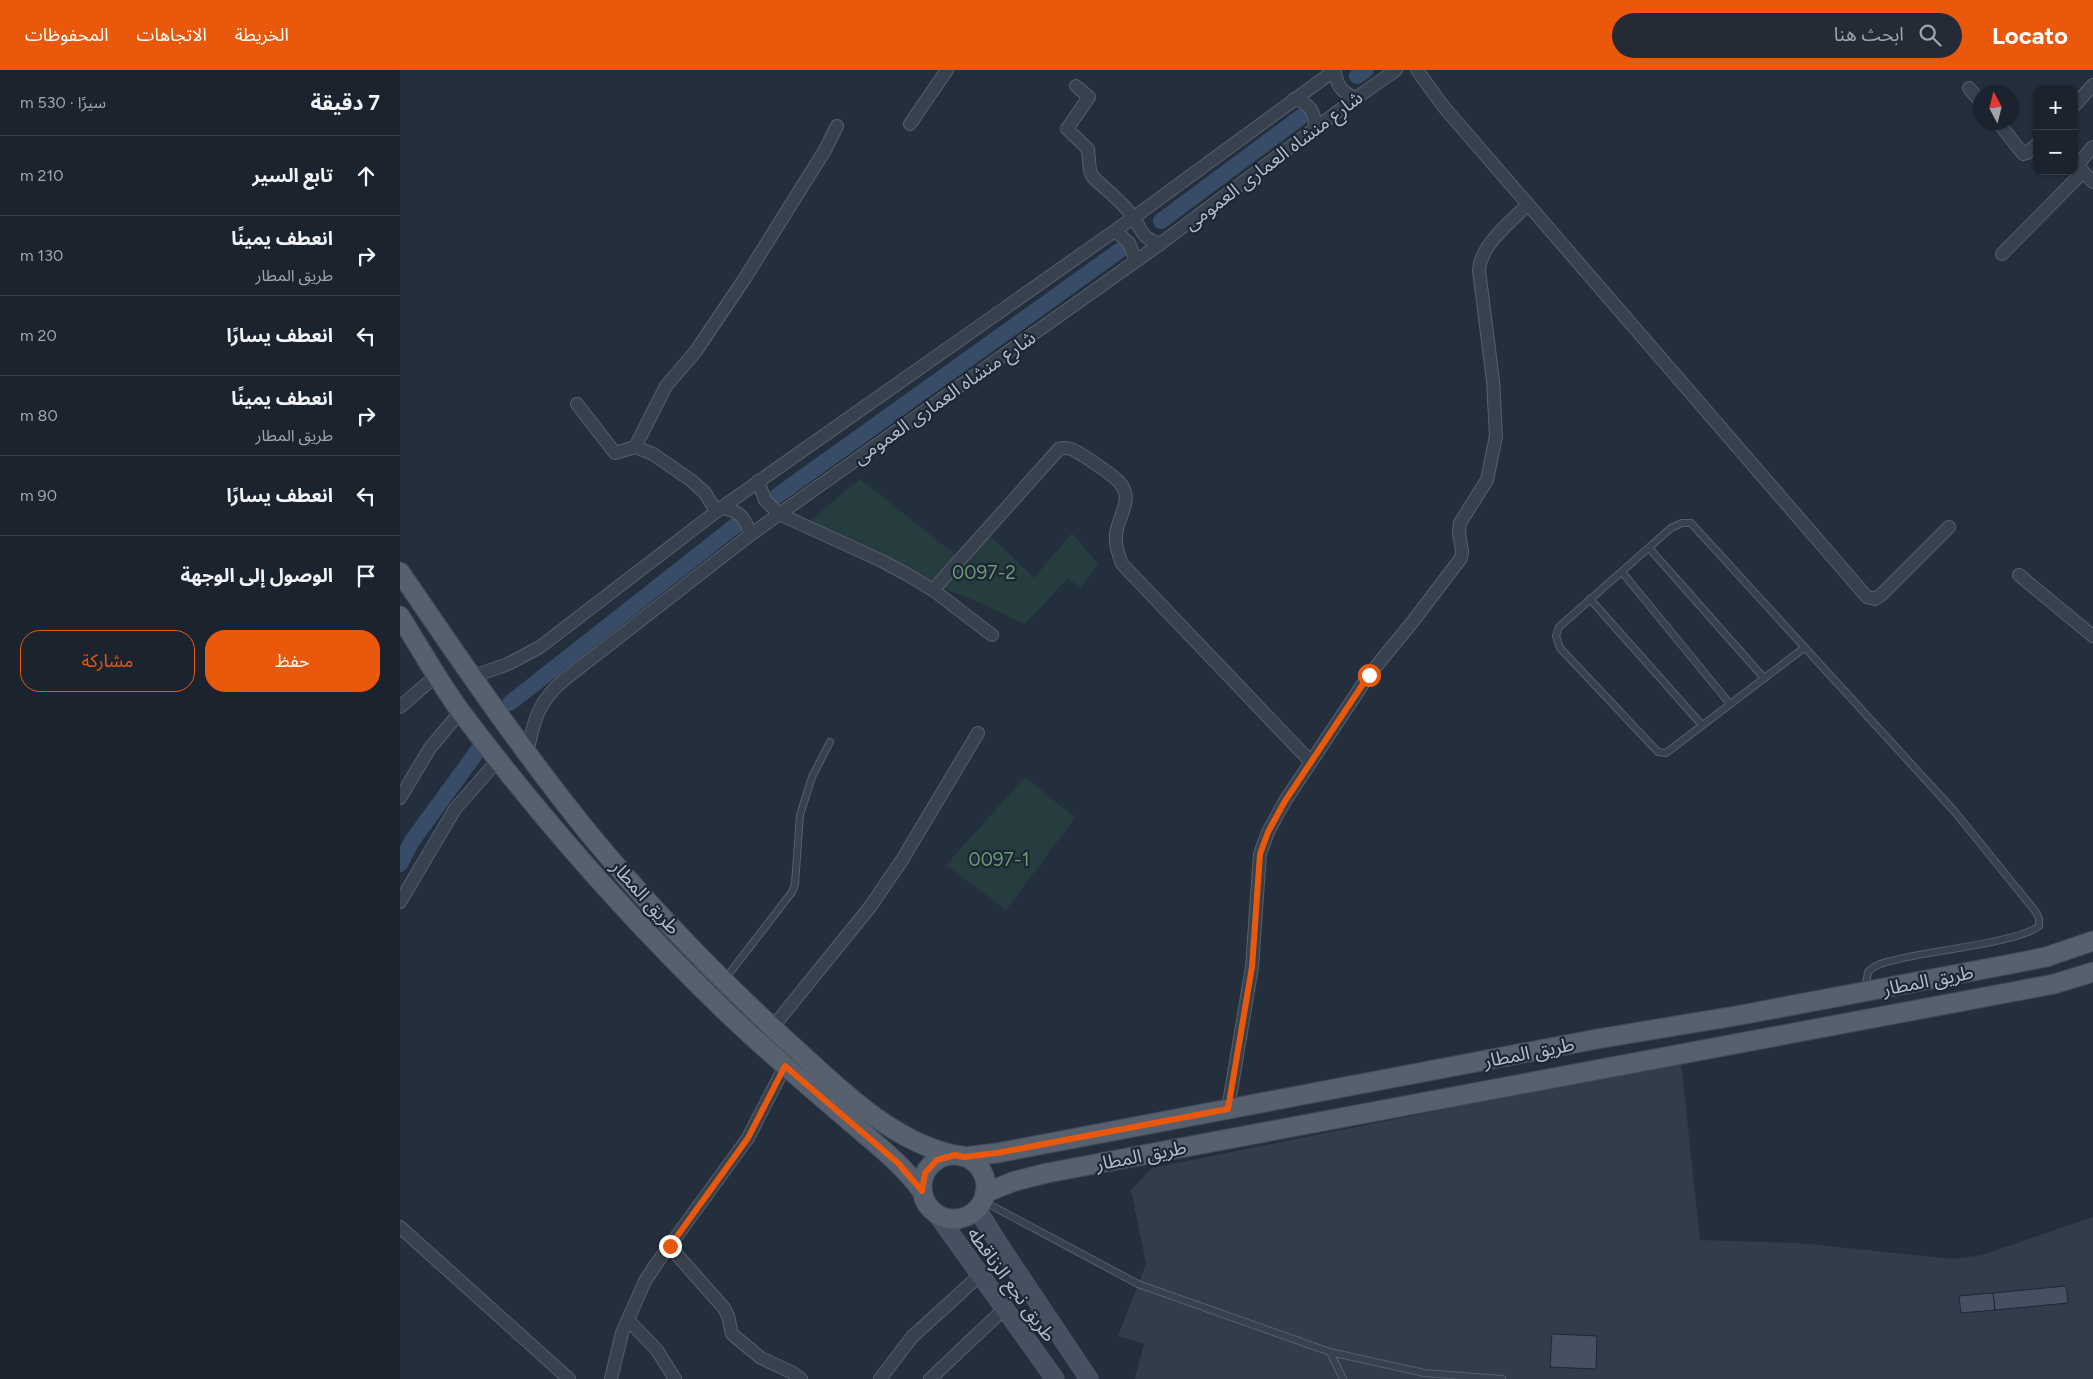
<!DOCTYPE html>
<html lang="ar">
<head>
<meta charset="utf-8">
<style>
  :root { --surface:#1b232e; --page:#242b36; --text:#f1f3f6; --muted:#a0a4aa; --line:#39404a; --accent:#ea580c }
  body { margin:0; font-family:Figtree,"Noto Sans Arabic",sans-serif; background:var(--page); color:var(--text); direction:rtl }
  .controls { position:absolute; right:15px; top:15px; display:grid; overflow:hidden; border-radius:10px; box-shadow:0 1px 4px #0004 }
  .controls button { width:45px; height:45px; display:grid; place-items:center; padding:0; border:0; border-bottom:1px solid var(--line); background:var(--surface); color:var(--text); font:25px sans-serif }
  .compass { position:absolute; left:1573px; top:15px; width:45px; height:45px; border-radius:50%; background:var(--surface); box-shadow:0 1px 4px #0004; rotate:353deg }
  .stop { position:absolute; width:15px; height:15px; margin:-11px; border:4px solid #ea580c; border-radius:50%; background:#fff }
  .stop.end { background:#ea580c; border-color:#fff; box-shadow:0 1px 5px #0008 }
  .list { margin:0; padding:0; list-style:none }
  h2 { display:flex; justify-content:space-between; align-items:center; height:65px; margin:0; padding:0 20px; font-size:21px }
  h2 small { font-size:16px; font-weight:400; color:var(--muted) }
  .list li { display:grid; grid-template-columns:32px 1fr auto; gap:15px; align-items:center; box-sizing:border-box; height:80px; padding:0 20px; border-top:1px solid var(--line) }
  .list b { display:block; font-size:19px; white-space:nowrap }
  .list p { margin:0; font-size:16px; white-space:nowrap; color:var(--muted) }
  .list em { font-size:16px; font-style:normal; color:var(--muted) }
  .actions { display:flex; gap:10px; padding:15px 20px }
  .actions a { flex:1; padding:11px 0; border:1px solid var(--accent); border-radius:20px; text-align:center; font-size:18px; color:var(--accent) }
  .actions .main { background:var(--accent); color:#fff }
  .icon { flex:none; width:28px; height:28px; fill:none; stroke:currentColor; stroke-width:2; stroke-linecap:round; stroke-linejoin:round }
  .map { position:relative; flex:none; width:1693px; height:1309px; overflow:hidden; direction:ltr }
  header { display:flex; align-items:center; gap:30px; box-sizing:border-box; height:70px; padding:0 25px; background:var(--accent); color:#fff }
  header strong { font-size:24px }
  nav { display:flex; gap:28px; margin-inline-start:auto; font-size:18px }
  .search { width:350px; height:45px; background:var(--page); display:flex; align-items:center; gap:12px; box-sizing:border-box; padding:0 18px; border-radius:28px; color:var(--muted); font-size:19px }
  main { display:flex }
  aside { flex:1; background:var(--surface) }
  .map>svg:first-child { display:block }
  .airport { fill:#323c4b }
  .green { fill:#263c3f }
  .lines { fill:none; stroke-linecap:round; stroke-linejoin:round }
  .canal { stroke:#394c67; stroke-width:16 }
  .building { fill:#455162; stroke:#1f2835 }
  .lane-casing { stroke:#565f6c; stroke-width:8 }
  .street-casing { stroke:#565f6c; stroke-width:14 }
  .secondary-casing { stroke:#565f6c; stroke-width:19 }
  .primary-casing { stroke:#414a57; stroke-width:21 }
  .lane { stroke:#38414e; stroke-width:6 }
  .street { stroke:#38414e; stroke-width:12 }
  .secondary { stroke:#465061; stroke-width:18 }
  .primary { stroke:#56606e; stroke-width:19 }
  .route { stroke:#ea580c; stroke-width:6 }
  .labels { text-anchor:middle; stroke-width:4.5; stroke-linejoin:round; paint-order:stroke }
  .street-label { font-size:19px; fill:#b4bcc9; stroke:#1d2633 }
  .park-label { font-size:19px; fill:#6b9a76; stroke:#1d2633 }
</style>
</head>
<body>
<header>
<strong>Locato</strong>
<div class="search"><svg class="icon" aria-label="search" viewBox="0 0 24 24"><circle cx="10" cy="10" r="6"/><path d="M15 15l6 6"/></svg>ابحث هنا</div>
<nav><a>الخريطة</a><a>الاتجاهات</a><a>المحفوظات</a></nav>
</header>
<main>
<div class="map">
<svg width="1693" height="1309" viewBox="0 0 1693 1309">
  <rect width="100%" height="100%" fill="#242f3e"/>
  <path class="airport" d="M1281,992L1300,1170L1398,1173L1553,1189L1582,1185L1693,1147V1309H735L744,1274L718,1266L746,1194L731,1120L752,1098Z"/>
  <g class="green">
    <path d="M460,409L556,485L582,458L634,508L672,463L698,494L680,518L668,508L625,554L571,529L520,509L407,453Z"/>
    <path d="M625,707L675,748L606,840L546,795Z"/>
  </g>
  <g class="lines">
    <g class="canal">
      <path d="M957,6L966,0"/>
      <path d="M761,151L901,47"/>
      <path d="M377,426L719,181"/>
      <path d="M110,633L340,452"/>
      <path d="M0,794L12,771L79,679"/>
    </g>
  </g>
  <g class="building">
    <path d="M1666,1216L1668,1233L1595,1240L1593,1223Z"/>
    <path d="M1593,1223L1595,1240L1561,1243L1559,1226Z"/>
    <path d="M1152,1264L1197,1266L1196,1299L1150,1297Z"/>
  </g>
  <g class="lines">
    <defs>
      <g id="lane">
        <path d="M1249,478L1364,608"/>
        <path d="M1222,502L1330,634"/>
        <path d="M1190,529L1302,655"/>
        <path d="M1404,578L1266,683L1258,682L1160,578L1156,566L1159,557L1271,458L1282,453H1291L1555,742L1636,842L1639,849V856C1620,872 1529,881 1499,889C1488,892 1476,893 1468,902L1465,920"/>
        <path d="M325,909L392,822L395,814L400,745L412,707L430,672"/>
        <path d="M583,1131L738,1214L930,1282L1024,1303L1102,1309"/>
        <path d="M930,1282L943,1309"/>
      </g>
      <g id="street">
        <path d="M935,0C936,15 942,23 956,28"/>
        <path d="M1017,0L1043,36L1467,527L1475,529L1481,525L1549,457"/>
        <path d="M676,16L689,27L667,59L688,79L690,101L693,107C706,120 723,132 733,147C743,161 740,167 760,174"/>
        <path d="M1569,18L1580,31"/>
        <path d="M894,29C909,33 915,41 915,57"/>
        <path d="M1674,36L1693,15"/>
        <path d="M1598,52L1623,84L1627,83L1637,74"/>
        <path d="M510,54L547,0"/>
        <path d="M1674,92L1693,112"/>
        <path d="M1677,95L1693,77"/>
        <path d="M715,161L729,173L736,191"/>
        <path d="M1602,184L1683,102"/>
        <path d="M177,334L215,383L235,377L253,384L292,411L305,423L316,441"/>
        <path d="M235,377L266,316L296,281L345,208L425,80L437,56"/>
        <path d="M358,411L365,430L379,444L482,491L508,505L533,520L592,565"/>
        <path d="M321,438C339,440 346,448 350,465"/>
        <path d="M1619,505L1693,566"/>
        <path d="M533,520L659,379C671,375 680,384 690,390C700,397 712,404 720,413C734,429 718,447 716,464C715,475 718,484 722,494L911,692"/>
        <path d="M71,607L108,594L140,577L321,438L733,148L935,0"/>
        <path d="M0,637L37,605"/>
        <path d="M127,683C134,650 138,631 165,609L350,465L760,174L956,28L996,0"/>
        <path d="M0,728L30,678L61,641"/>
        <path d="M0,832L55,739L99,689"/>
        <path d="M372,958L470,837L502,790L578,663"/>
        <path d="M828,1039L852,897L860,784L868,762L885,731L969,605L1014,550L1061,488L1062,481L1059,463L1060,453L1087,410L1096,366L1093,311L1079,200C1081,174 1111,152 1128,134"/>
        <path d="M0,1157L169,1309"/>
        <path d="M270,1177L324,1238L328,1246L332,1264L361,1288L391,1302L401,1309"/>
        <path d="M228,1250L257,1280L275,1309"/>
        <path d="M211,1309L222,1263L245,1211L257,1193L348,1068L385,996"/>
        <path d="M480,1309L512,1267L579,1206"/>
        <path d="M530,1309L604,1239"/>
      </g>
      <g id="secondary">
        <path d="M577,1139L604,1182L689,1309"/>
        <path d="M536,1143L655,1309"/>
      </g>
      <g id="primary">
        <path d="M0,502C60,590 120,678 187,761C251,839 322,912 397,980C442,1021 493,1072 555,1085"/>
        <path d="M0,546C20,578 39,612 61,642C140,747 228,847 323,939C360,975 400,1009 440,1043C468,1068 499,1090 522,1121"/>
        <circle cx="554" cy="1117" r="32"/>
        <path d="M564,1087L597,1083L1197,969L1341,945L1611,894L1646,887L1693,871"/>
        <path d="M585,1123L615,1111L647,1103L1617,921L1654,914L1693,902"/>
      </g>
    </defs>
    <use href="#lane" class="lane-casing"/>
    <use href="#street" class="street-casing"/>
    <use href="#secondary" class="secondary-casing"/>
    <use href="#primary" class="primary-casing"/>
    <use href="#lane" class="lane"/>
    <use href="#street" class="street"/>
    <use href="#secondary" class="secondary"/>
    <use href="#primary" class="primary"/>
  </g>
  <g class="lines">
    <path class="route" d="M270,1176L348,1068L385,996L498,1093L522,1121L525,1103L537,1090L555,1085L564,1087L597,1083L828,1039L852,897L860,784L868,762L885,731L969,605"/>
  </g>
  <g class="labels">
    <g class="street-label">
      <text transform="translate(873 90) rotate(-37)" y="7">شارع منشاه العمارى العمومى</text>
      <text transform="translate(544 327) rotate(-35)" y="7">شارع منشاه العمارى العمومى</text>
      <text transform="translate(246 827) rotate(48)" y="7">طريق المطار</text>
      <text transform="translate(1528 910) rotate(-11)" y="7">طريق المطار</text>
      <text transform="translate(1129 982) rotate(-11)" y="7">طريق المطار</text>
      <text transform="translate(741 1085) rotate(-11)" y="7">طريق المطار</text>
      <text transform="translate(612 1214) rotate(54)" y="7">طريق نجع الزناقطه</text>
    </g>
    <g class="park-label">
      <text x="584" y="509">0097-2</text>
      <text x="599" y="796">0097-1</text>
    </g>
  </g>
</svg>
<div class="controls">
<button>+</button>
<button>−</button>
</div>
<svg class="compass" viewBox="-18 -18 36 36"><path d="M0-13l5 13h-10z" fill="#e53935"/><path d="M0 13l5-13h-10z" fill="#a0a4aa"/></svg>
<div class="stop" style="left:969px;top:605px"></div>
<div class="stop end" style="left:270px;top:1176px"></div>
</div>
<aside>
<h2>7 دقيقة<small>سيرًا · 530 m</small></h2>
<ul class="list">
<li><svg class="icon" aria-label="ahead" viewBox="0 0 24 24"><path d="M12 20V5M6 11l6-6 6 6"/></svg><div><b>تابع السير</b></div><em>210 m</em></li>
<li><svg class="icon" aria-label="right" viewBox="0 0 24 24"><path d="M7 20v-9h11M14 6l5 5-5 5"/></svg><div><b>انعطف يمينًا</b><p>طريق المطار</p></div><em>130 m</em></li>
<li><svg class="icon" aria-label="left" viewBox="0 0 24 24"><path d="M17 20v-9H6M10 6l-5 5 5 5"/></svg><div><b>انعطف يسارًا</b></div><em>20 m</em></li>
<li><svg class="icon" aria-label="right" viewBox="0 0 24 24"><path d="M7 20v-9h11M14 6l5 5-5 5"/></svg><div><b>انعطف يمينًا</b><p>طريق المطار</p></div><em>80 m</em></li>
<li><svg class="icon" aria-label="left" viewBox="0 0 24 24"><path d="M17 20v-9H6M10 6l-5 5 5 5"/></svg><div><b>انعطف يسارًا</b></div><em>90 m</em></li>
<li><svg class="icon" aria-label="arrive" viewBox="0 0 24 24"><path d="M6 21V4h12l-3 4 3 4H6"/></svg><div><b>الوصول إلى الوجهة</b></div></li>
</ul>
<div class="actions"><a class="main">حفظ</a><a>مشاركة</a></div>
</aside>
</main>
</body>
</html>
